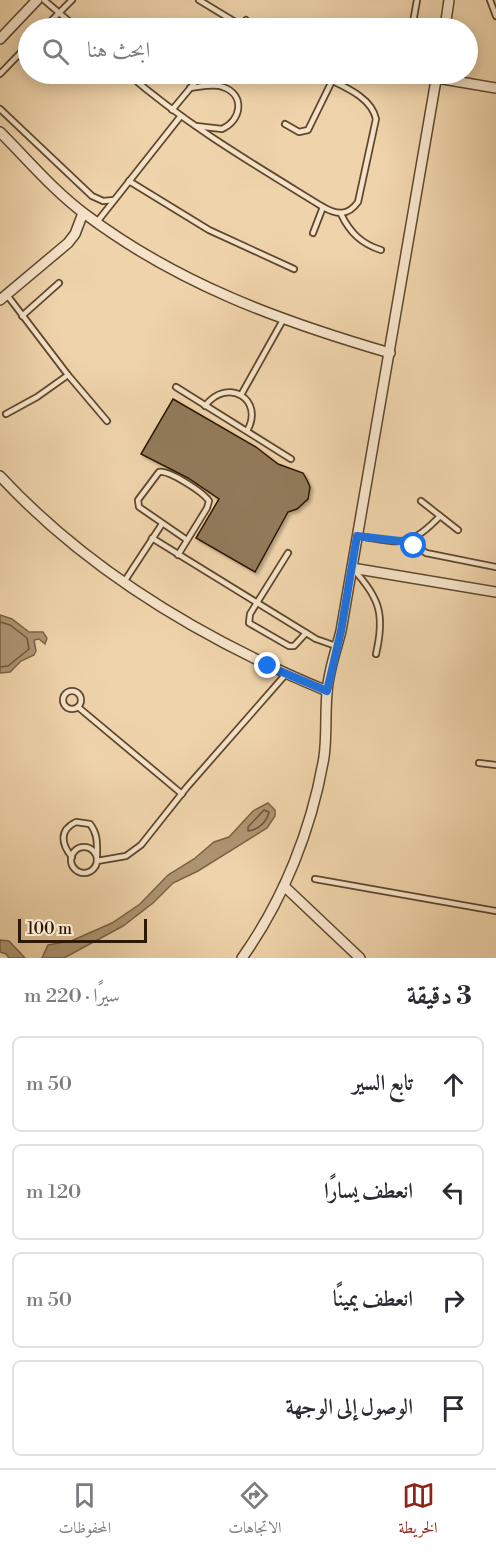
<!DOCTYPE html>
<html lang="ar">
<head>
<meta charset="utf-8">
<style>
  :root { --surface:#fff; --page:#f2f2f3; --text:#2b2b33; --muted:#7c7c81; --line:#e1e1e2; --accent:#8f2418 }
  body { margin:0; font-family:"Libre Bodoni",Amiri,serif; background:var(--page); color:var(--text); direction:rtl }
  .scale { position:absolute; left:18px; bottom:15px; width:129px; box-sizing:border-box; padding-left:6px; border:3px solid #2d1903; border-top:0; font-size:16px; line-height:21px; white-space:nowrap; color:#2d1903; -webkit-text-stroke:4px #f5e2c8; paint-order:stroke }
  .stop { position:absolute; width:18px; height:18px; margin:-14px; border:4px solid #1a73e8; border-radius:50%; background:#fff }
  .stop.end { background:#1a73e8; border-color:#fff; box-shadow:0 2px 6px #0008 }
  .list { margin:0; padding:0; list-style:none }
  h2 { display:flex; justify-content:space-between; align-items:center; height:78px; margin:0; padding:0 24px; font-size:26px }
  h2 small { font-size:20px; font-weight:400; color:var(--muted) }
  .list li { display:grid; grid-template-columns:39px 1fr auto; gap:18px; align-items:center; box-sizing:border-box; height:96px; margin:0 12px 12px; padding:0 12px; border:2px solid var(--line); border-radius:9px }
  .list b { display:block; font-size:22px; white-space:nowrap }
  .list em { font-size:20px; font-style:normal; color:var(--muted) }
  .icon { flex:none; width:33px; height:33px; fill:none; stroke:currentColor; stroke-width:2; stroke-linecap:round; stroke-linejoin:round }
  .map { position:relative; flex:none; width:496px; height:958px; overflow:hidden; direction:ltr }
  .search { position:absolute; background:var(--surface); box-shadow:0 3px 15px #0003; left:18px; right:18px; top:18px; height:66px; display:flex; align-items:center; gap:15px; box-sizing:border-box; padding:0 21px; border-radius:33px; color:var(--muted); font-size:22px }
  .sheet { height:510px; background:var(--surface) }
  nav { display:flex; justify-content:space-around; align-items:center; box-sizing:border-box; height:84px; border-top:2px solid var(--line); background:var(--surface); font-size:16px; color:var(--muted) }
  nav a { display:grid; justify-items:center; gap:3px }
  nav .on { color:var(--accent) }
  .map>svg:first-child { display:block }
  .water { fill:#ad9471; stroke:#7a6345; stroke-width:1.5 }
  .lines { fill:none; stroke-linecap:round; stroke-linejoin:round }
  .shore { stroke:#6d563a; stroke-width:1.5 }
  .building { fill:#927a5a; stroke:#2d1903; stroke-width:1.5; filter:url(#shadow) }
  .lane-casing { stroke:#5e482d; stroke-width:8 }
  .street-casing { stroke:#5e482d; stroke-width:12 }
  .lane { stroke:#f5e2c8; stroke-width:4.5 }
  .street { stroke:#f5e2c8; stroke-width:9 }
  .route { stroke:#1a73e8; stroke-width:8 }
</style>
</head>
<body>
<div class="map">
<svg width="496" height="958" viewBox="0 0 496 958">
  <defs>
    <filter id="shadow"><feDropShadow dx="2.5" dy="2.5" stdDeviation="1.5" flood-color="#0004"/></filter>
  </defs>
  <rect width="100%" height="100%" fill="#efd3aa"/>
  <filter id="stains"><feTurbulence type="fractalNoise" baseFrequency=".00333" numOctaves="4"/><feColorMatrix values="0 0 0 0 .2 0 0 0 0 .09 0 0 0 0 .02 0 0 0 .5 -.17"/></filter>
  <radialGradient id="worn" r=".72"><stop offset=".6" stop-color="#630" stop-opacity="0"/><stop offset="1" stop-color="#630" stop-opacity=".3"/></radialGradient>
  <g class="water">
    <path d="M0,615L12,619L29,632H43L47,638L45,644L39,639L34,640L36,651L34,655L21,661L10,672L0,673Z"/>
    <path d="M268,803L275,810V816L267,828L198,871L173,883L153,903L123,926L64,958H42L48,945L71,941L112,923L140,904L168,875L194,859L214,842L229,837L253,811Z"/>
    <path d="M0,940L9,941L25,958H9L6,954L0,952Z"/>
  </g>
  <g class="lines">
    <g class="shore">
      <path d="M0,622L10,625L27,638L29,649L8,666L0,667"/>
      <path d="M264,810L269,812C267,822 258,830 248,831V827Z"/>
    </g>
  </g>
  <path class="building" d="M173,399L256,447L278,464L303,473L307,480L310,487L308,499L297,509L288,512L255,572L196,538L219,499L188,478L141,454Z"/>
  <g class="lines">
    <defs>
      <g id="lane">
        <path d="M44,0L77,28"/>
        <path d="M199,0L245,28"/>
        <path d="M490,0L496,16"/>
        <path d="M44,28L72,0"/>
        <path d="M238,28L246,20"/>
        <path d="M412,28L417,0"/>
        <path d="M0,74L28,45"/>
        <path d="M128,74C188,126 255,165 323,207C337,215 348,216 358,202L376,119C371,95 339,85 319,74"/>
        <path d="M190,88C200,87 214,83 223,87C246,95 241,121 222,129L196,126"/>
        <path d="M0,109L92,196L103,201L114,200"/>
        <path d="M172,110L202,74"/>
        <path d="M285,124L299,132L308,130L332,81"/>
        <path d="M129,181L209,230L294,269"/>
        <path d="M341,214C350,233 362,244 381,250"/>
        <path d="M97,222L180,117"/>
        <path d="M313,233L323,207"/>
        <path d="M7,295L68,375L107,421"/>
        <path d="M22,316L59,283"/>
        <path d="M176,387L291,459"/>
        <path d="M241,395L283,320"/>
        <path d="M205,406C228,376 265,400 247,431"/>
        <path d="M6,414L37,397L68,375"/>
        <path d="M421,501L458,530"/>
        <path d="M357,536C400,542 408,550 440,516"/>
        <path d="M152,538L316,639L336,646"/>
        <path d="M409,540L426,553L496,567"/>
        <path d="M288,553L250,614L249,623L289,646H294L306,633"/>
        <path d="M178,555L207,508L209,501C203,492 169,470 159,472L138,500L139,507L187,540"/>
        <path d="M353,569C380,598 385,615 376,654"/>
        <path d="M124,582L162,524"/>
        <circle cx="72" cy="700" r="9"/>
        <path d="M78,707L182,794"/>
        <path d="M479,763L496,765"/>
        <circle cx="84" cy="860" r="13"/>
        <path d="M72,857C61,844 59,830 76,822L90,824C98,834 97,844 97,856"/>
        <path d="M97,861L126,856L141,845L187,787L286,674"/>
        <path d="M315,879L496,911"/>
      </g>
      <g id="street">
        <path d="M445,28L449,0"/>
        <path d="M0,39L37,0"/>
        <path d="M437,78L496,88"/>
        <path d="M0,132C28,160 54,191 85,214C178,284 280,321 390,353"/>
        <path d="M0,300L68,243L75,234L83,213"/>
        <path d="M0,476C90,573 206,641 327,691"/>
        <path d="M352,568L496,592"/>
        <path d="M284,886L360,958"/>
        <path d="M242,958C284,899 312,828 324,757C327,736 325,714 327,693C328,672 336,651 341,631L437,74"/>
      </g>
    </defs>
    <use href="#lane" class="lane-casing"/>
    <use href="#street" class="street-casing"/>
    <use href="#lane" class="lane"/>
    <use href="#street" class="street"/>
  </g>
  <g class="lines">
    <path class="route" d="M268,666L327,691L341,631L357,536L400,541L409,540L414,546"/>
  </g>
  <rect width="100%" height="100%" filter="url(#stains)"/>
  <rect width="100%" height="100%" fill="url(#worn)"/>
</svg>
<div class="scale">100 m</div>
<div class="stop" style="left:414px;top:546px"></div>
<div class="stop end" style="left:268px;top:666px"></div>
<div class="search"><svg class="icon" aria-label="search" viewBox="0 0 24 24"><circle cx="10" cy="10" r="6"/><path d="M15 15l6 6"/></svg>ابحث هنا</div>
</div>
<section class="sheet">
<h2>3 دقيقة<small>سيرًا · 220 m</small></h2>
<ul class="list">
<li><svg class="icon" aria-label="ahead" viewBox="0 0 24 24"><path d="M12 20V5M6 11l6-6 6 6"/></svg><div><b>تابع السير</b></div><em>50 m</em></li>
<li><svg class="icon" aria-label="left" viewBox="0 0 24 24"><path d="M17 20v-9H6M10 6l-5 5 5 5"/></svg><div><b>انعطف يسارًا</b></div><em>120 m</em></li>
<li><svg class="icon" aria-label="right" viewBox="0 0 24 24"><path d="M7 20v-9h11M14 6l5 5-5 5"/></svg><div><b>انعطف يمينًا</b></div><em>50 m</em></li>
<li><svg class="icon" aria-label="arrive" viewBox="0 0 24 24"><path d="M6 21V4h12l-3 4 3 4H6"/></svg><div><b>الوصول إلى الوجهة</b></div></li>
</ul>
</section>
<nav>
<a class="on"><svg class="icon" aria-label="map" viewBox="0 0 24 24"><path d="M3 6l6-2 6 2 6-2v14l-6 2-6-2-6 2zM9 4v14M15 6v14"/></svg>الخريطة</a>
<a><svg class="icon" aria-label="directions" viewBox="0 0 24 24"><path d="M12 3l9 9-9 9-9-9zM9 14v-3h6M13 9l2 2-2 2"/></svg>الاتجاهات</a>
<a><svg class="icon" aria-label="saved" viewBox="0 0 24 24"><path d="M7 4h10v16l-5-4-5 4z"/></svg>المحفوظات</a>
</nav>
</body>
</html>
